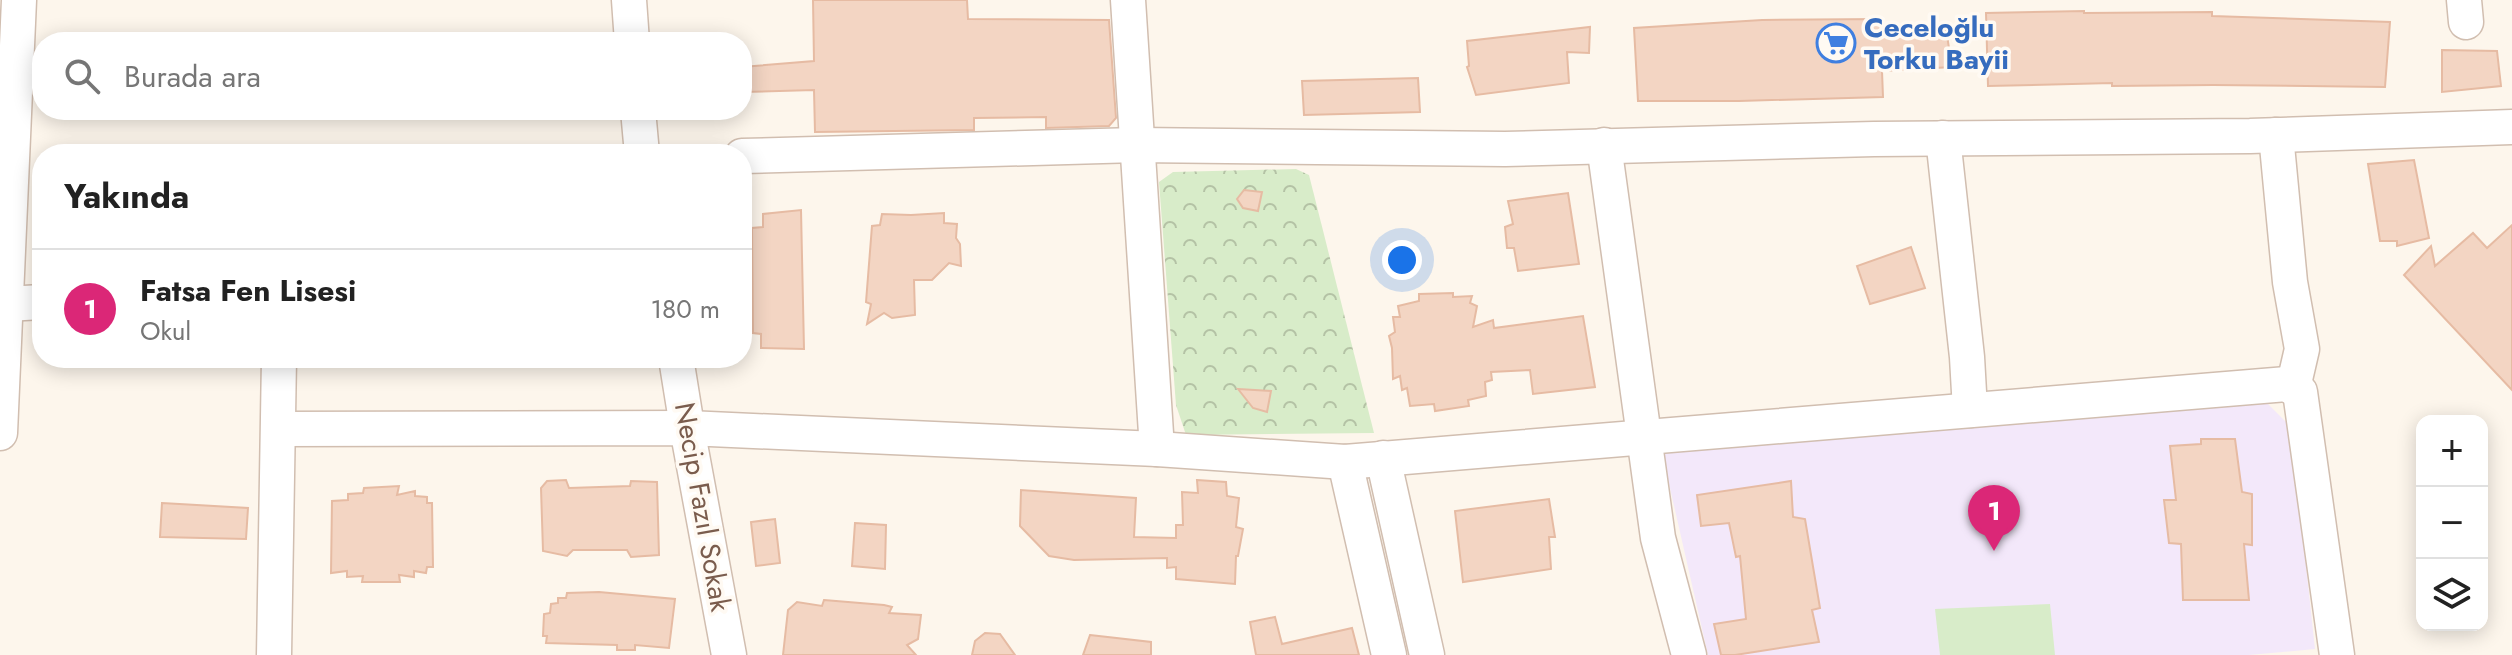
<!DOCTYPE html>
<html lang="tr">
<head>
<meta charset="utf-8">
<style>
  :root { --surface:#fff; --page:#f2f2f2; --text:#222; --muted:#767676; --line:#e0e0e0; --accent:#db2777 }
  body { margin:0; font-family:Jost,sans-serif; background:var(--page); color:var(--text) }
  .controls { position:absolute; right:24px; bottom:24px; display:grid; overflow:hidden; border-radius:16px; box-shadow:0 4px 20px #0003 }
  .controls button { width:72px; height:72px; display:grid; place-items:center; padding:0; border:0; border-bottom:2px solid var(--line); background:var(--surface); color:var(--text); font:40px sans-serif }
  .you { position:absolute; left:1402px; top:260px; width:28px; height:28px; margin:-20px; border:6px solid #fff; border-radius:50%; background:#1a73e8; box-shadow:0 0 0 12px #1a73e833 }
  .badge { display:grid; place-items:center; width:52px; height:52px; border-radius:50%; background:var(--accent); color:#fff; font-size:26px; font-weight:700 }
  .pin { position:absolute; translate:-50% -66px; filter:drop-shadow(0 2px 4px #0008) }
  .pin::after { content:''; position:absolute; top:42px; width:28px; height:24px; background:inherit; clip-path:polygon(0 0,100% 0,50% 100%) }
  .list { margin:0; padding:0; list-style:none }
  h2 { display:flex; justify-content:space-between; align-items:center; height:104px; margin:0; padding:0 32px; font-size:34px }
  h2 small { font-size:26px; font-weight:400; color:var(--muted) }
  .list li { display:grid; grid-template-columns:52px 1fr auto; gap:24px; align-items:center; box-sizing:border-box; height:120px; padding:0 32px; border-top:2px solid var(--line) }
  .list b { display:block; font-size:30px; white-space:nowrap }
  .list p { margin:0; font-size:26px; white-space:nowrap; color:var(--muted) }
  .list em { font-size:26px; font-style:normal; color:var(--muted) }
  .icon { flex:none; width:44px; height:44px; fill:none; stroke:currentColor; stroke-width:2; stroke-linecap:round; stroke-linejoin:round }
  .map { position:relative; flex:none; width:2512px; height:655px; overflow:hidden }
  .search { position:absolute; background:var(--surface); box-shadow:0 4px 20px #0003; left:32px; top:32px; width:720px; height:88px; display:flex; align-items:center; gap:20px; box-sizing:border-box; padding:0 28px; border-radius:32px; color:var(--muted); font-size:30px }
  .panel { position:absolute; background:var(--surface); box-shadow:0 4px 20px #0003; left:32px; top:144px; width:720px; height:224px; border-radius:32px }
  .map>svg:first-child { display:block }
  .education { fill:#f3e8fa }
  .forest { fill:url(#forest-crowns) }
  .garden { fill:#d8ecc9 }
  .building { fill:#f3d5c3; stroke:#e6bba3; stroke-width:2 }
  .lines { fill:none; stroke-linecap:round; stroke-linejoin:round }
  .minor-casing { stroke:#d1beb0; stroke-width:37 }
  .minor { stroke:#fff; stroke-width:34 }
  .labels { text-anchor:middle; stroke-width:7; stroke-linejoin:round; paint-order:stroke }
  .shop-label { font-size:28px; font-weight:bold; fill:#366cbe; stroke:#fffaf3; text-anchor:start }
  .street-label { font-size:28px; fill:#7a5c4d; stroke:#fffaf3 }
</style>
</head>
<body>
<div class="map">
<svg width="2512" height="655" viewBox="0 0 2512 655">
  <defs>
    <pattern id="forest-crowns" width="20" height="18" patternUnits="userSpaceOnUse" patternTransform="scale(2)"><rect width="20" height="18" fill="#d8ecc9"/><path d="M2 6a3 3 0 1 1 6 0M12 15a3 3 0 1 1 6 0" fill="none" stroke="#b4c2a5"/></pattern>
  </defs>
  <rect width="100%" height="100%" fill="#fdf6ec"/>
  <path class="education" d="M2264,400L2291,427L2315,649L2249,655H1708L1662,453Z"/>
  <path class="forest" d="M1296,169L1309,175L1374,433L1186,435L1176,405L1159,182L1173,172Z"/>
  <path class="garden" d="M2050,604L2055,655H1940L1935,609Z"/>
  <g class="building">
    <path d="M813,0H967L968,19L1109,20L1116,118L1109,126L1046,128V117L974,118V130L815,132L814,90L742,92V67L814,61Z"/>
    <path d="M2084,11V13L2212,12V16L2390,22L2385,87L2213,85L2112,86V83L1988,86L1986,13Z"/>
    <path d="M1881,19L1882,36L1946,29L1952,67L1882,71L1883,97L1739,101H1638L1634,28L1762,20Z"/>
    <path d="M1590,27L1589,53L1567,52L1569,83L1476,95L1467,67L1469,66L1467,41Z"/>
    <path d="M2442,50L2497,51L2501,86L2442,92Z"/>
    <path d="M1418,78L1420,112L1304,115L1302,81Z"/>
    <path d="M2414,160L2429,238L2397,246V241H2380L2368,164Z"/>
    <path d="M1244,190L1262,192L1258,211L1243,208L1237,199Z"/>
    <path d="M1568,193L1579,264L1518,271L1514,248H1507L1505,227L1513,224L1508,201Z"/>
    <path d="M801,210L804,349L761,348V334L753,333L752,228L763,227V214Z"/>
    <path d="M944,213V223L957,224L956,238L960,244L961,266L949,263L932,280H914L915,315L892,318L884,313L867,324L871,304L866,302L872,226L880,225L882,214L911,215Z"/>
    <path d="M2512,225V390L2404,275L2431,246L2435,266L2473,233L2487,248Z"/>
    <path d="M1911,247L1925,288L1870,304L1857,266Z"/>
    <path d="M1453,293V297L1472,296L1470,303L1477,306L1473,327L1493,320L1494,328L1583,316L1595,387L1533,394L1530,370L1491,372L1492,380L1485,382L1486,396L1468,400L1469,406L1435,411L1434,404L1410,406L1407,388L1402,390L1400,376L1393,379L1392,348L1389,336L1395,332L1393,317H1400L1398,306L1419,301V294Z"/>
    <path d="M1238,389L1271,391L1267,412L1253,408Z"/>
    <path d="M2201,439H2235L2242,492L2252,494V545L2244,544L2249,600H2183L2181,544L2169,543L2164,500H2176L2170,446L2201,444Z"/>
    <path d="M566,480L569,488L630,486L631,481L657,482L659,555L631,557L627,550H573L567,556L543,551L541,488L547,481Z"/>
    <path d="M1197,480L1226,482L1227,496L1239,498L1236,527L1243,529L1238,556H1236L1235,584L1176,579V567L1167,568V558L1074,560L1049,556L1020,526L1021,490L1136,498L1134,537L1176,538V525H1183L1182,492L1198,493Z"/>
    <path d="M1791,481L1793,517L1805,519L1820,608L1812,610L1819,642L1735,655H1721L1714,624L1746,619L1740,556L1736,557L1729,523L1701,526L1697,495Z"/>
    <path d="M399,486L397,495L415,491V496L427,497V503H432L433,567H427L426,573L414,571V577L399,575L400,582H362L363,576L347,577V571L331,573L332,501L348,500V494L363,493L364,488Z"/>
    <path d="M1549,499L1555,537H1549L1551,569L1463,582L1455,511Z"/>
    <path d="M162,503L248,508L246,539L160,537Z"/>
    <path d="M775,519L780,563L756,566L751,522Z"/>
    <path d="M855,523L886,525L885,569L852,566Z"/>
    <path d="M599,592L675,599L669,648L635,645V650H617V645L546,643L547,636H543L544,614L550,613L551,604L558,603V598H566L567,593Z"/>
    <path d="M824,600L884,605L892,607L889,613L921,615L918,639L907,645L916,655H783L788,610L797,602L822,606Z"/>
    <path d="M1275,617L1282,644L1352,628L1359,655H1256L1250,622Z"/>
    <path d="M985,633L1000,634L1015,655H972L975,641Z"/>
    <path d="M1090,635L1151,642V655H1083Z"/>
  </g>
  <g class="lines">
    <defs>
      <g id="minor">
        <path d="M629,0L632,42"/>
        <path d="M1128,0L1157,449"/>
        <path d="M2464,0L2466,22"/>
        <path d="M638,110L642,154"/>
        <path d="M2276,135L2290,282L2302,349L2293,388"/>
        <path d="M1943,138L1967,357L1970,410"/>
        <path d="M1604,145L1658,538L1689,655"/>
        <path d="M742,156L1137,145L1505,149L1874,139L2250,136L2512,127"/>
        <path d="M6,304L42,302"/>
        <path d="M676,358L689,439L729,655"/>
        <path d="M279,429L688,428L1157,449L1345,462L2287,384L2300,392L2337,655"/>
        <path d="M0,433L19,0"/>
        <path d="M1383,458L1427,655"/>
        <path d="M1345,462L1389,655"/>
        <path d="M274,655L279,358"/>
      </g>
    </defs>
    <use href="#minor" class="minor-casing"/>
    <use href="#minor" class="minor"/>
  </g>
  <defs>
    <symbol id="supermarket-ring" viewBox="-11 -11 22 22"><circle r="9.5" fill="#fffaf3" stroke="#3f7fe0" stroke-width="1.5"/><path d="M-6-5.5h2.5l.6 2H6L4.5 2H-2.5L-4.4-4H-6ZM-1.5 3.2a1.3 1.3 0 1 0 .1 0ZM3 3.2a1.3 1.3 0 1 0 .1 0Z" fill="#3f7fe0"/></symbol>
  </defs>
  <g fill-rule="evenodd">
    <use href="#supermarket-ring" x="1814" y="21" width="44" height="44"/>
  </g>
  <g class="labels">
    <g class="shop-label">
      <text x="1864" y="37">Ceceloğlu<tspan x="1864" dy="32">Torku Bayii</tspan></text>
    </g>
    <g class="street-label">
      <text transform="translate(703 507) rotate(80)" y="10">Necip Fazıl Sokak</text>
    </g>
  </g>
</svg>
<div class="controls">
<button>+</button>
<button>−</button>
<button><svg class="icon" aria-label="layers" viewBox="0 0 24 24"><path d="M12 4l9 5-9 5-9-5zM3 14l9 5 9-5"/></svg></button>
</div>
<div class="you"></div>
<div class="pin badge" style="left:1994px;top:551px">1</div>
<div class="search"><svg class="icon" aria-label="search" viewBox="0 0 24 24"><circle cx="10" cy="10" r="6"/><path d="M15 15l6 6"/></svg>Burada ara</div>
<section class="panel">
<h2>Yakında<small></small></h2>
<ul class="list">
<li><span class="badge">1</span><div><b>Fatsa Fen Lisesi</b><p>Okul</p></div><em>180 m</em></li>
</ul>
</section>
</div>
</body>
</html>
